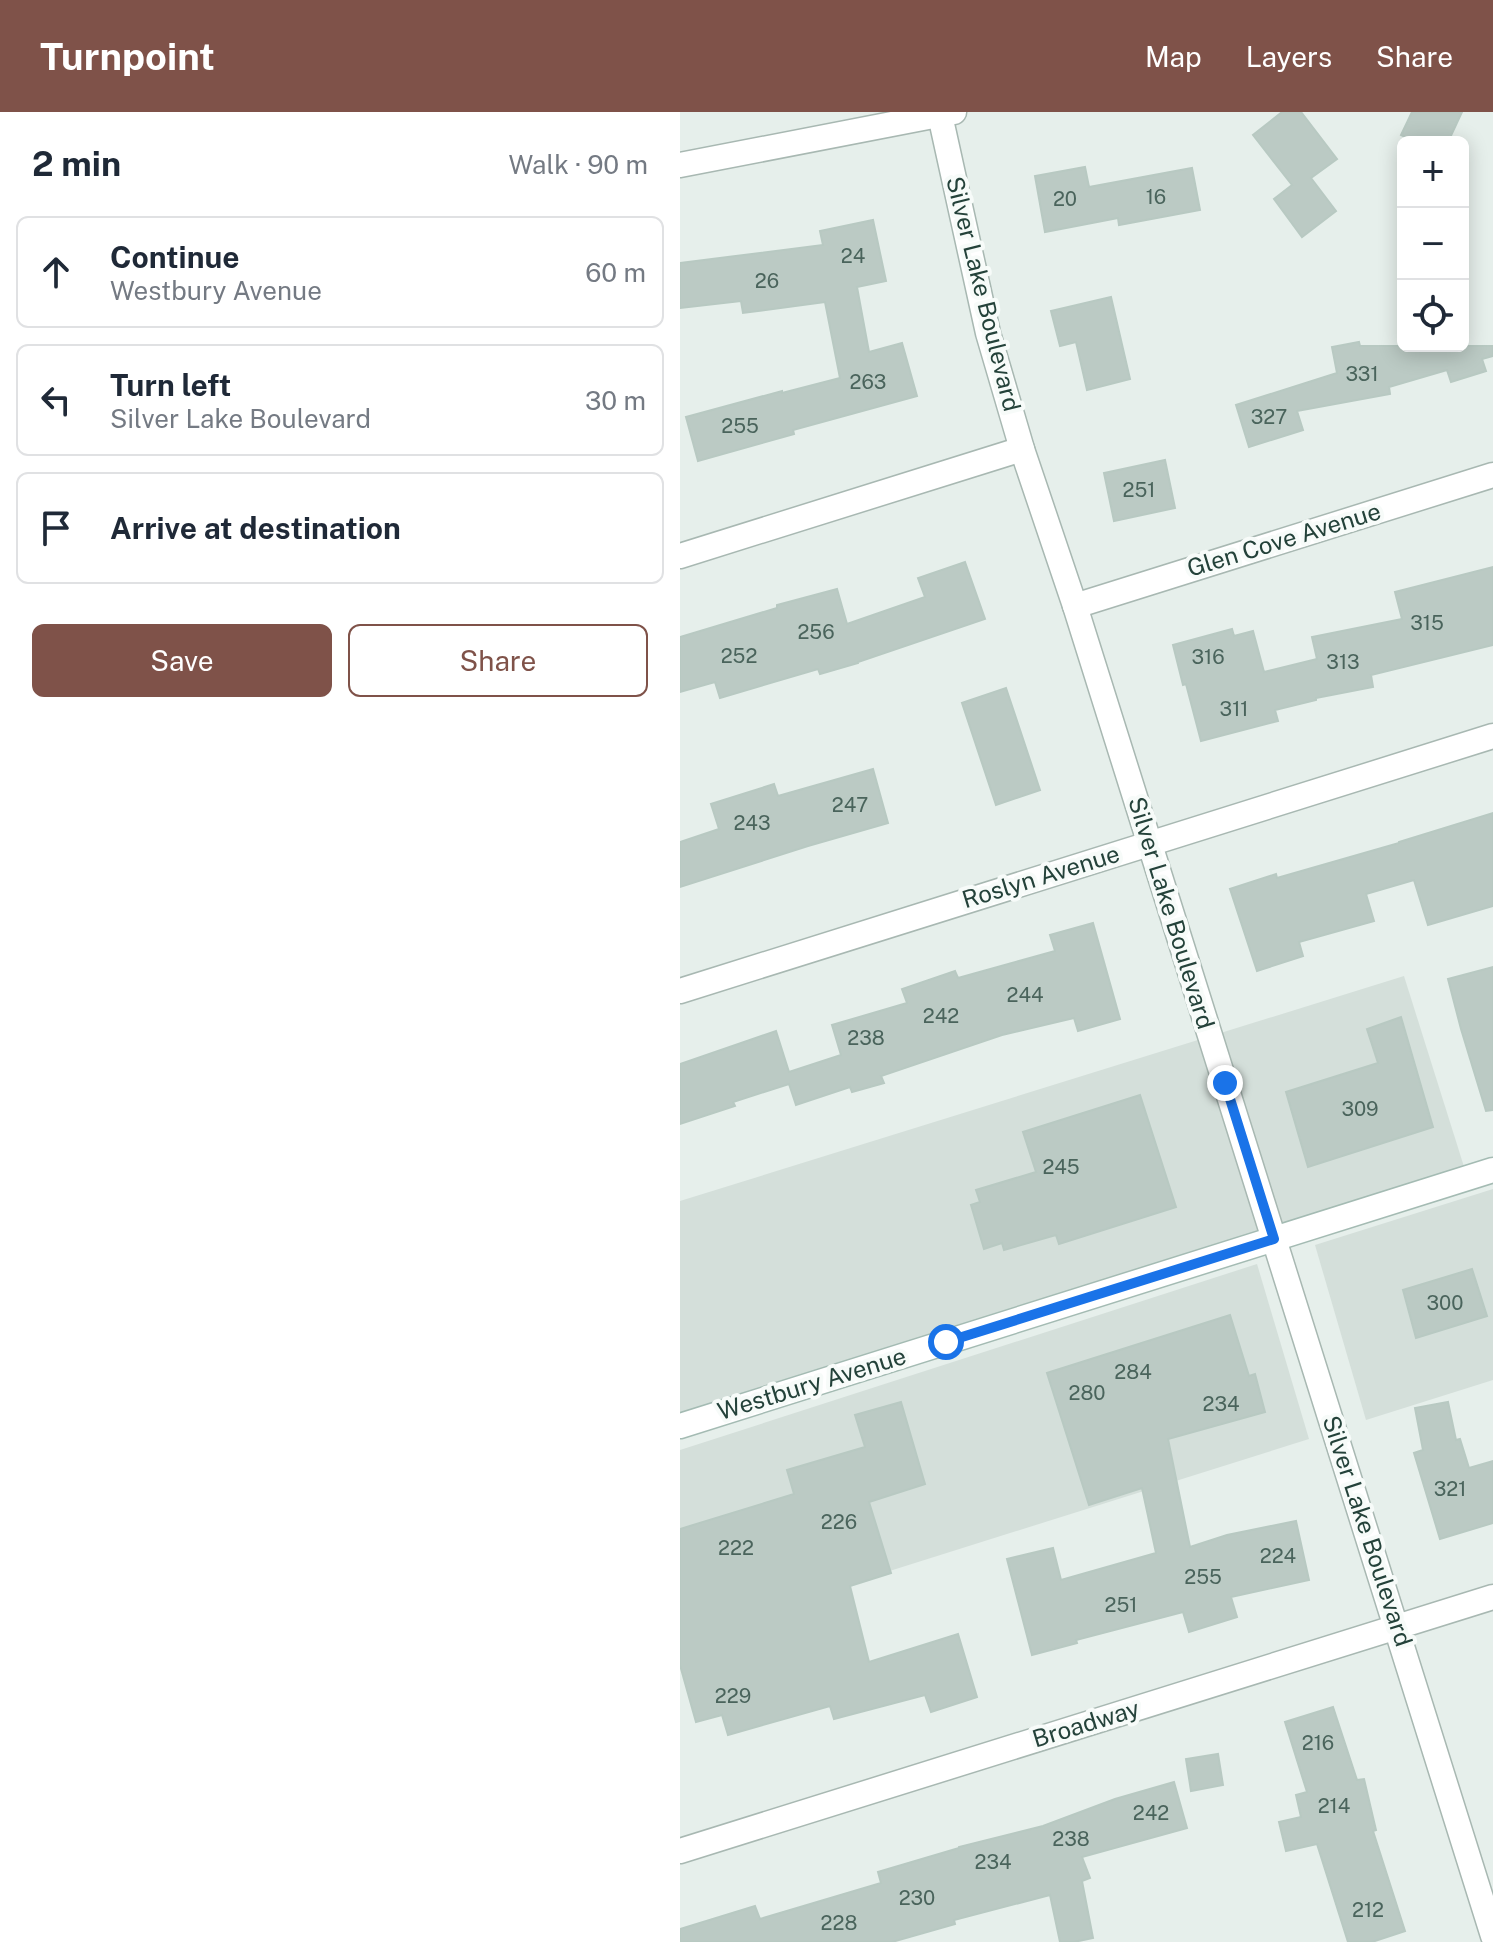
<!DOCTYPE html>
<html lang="en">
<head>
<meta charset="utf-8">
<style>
  :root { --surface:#fff; --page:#f2f2f3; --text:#1f2937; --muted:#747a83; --line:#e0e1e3; --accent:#7f5249 }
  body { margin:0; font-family:"Public Sans",sans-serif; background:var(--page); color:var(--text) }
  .controls { position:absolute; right:24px; top:24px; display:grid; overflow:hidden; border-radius:12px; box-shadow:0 4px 20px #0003 }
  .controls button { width:72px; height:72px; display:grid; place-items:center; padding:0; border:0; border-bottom:2px solid var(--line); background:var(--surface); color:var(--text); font:40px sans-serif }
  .stop { position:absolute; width:24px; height:24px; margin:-18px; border:6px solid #1a73e8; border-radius:50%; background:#fff }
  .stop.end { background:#1a73e8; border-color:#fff; box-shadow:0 2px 8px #0008 }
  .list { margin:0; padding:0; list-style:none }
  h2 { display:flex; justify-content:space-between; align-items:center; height:104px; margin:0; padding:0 32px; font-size:34px }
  h2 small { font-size:26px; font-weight:400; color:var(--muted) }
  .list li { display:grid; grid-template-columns:52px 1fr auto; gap:24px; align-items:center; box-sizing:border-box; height:112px; margin:0 16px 16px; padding:0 16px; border:2px solid var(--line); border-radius:12px }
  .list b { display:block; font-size:30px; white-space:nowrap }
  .list p { margin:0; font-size:26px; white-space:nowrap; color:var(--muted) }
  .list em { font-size:26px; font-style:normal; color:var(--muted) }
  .actions { display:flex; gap:16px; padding:24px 32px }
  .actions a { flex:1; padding:18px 0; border:2px solid var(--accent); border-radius:12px; text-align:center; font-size:28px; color:var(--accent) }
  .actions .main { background:var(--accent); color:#fff }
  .icon { flex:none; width:44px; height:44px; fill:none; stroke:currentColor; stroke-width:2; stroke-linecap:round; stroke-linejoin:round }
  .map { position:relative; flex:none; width:813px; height:1830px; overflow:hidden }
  header { display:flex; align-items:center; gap:48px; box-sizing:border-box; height:112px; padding:0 40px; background:var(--accent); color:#fff }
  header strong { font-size:38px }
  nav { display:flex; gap:44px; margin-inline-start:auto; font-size:28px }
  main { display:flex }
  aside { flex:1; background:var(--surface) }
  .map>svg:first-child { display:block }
  .built { fill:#d4dfda }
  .building { fill:#bbcac4; stroke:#b8c9c2; stroke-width:2 }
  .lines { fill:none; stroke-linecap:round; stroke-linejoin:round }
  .street-casing { stroke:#a8b8b2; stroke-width:27 }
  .secondary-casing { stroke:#a4bbb3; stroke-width:27 }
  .street { stroke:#fff; stroke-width:24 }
  .secondary { stroke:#fff; stroke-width:24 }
  .route { stroke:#1a73e8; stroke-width:10 }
  .labels { text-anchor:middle; stroke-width:8; stroke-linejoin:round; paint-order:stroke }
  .number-label { font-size:20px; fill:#4a645c }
  .street-label { font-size:24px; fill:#24423a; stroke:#f7fbf9 }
</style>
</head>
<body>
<header>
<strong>Turnpoint</strong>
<nav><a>Map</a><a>Layers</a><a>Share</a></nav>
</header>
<main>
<aside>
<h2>2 min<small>Walk · 90 m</small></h2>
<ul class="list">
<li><svg class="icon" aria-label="ahead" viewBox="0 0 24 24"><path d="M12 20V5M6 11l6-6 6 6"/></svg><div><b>Continue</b><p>Westbury Avenue</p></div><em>60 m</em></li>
<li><svg class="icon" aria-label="left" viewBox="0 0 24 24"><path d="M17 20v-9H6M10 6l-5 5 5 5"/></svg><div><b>Turn left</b><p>Silver Lake Boulevard</p></div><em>30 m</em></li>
<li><svg class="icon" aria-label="arrive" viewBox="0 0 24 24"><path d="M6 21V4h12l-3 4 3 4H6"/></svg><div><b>Arrive at destination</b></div></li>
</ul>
<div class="actions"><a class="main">Save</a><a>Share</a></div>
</aside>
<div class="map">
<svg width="813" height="1830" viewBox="0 0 813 1830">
  <rect width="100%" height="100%" fill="#e6efeb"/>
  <g class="built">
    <path d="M724,864L786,1061L0,1318V1089Z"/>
    <path d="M813,1077V1268L686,1308L635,1133Z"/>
    <path d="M577,1152L629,1327L0,1525V1338Z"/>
  </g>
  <g class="building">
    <path d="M602,0H621L657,47L631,66L656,99L622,125L594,87L612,73L573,23Z"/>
    <path d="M732,0H782L768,30H736L721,23Z"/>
    <path d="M405,55L409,75L512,56L520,98L439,113L438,106L365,120L355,64Z"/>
    <path d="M193,108L206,169L177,175L189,240L222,231L237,284L113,318L114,322L18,349L6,305L102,279V281L160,266L145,190L63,201L61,189L0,196V151L143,133L140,119Z"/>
    <path d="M431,185L450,267L407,278L396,230L380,234L371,199Z"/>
    <path d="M679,230L680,234H813V244L802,247L806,259L771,270L767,258L709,275L710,282L617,299L623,318L569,335L556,293L657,261L652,235Z"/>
    <path d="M485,348L495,396L434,409L424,361Z"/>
    <path d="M285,450L305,507L178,550V551L140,562L138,557L40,586L35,570L0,580V525L97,496V493L157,477L167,512L245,485L238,466Z"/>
    <path d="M813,455V533L691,563L693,575L636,586V588L595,598L598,609L521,629L506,572L503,573L493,533L552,517L554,524L573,519L584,560L637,547L632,525L722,507L715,480Z"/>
    <path d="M326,576L360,678L316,693L282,591Z"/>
    <path d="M193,657L208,711L128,734L0,775V730L39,717L31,692L94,672L98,684Z"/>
    <path d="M813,701V794L748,813L734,768L686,782L694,809L619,830L623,844L577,859L550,777L596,762L597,766L719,731V730Z"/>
    <path d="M413,811L440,907L398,919L394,906L322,923L201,964L204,971L172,980L170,975L116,993L109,972L53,990L55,994L0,1012V952L96,919L109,960L161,943L152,913L227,891L222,877L275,859L278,866L375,839L370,823Z"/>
    <path d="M813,855V998L806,999L781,917L768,867Z"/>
    <path d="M721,905L753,1015L628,1055L606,980L698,951L687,917Z"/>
    <path d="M460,983L496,1095L379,1132L376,1123L324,1138L322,1131L304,1137L291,1093L300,1090L296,1078L356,1060L343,1020Z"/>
    <path d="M792,1157L807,1204L736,1226L723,1178Z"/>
    <path d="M550,1203L569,1264L575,1262L585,1300L488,1327L510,1435L547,1423L616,1409L629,1468L551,1485L557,1505L509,1520L503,1500L396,1528L397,1531L352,1543L327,1447L373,1436L381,1468L476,1441L462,1376L409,1393L367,1261Z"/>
    <path d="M221,1290L245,1372L189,1390L211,1461L170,1474L189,1550L278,1522L297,1585L251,1600L245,1583L154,1607L150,1594L48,1623L42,1603L16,1610L0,1553V1417L114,1382L107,1358L185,1335L175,1303Z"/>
    <path d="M768,1290L776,1328L780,1327L789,1356L813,1349V1411L760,1427L734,1341L743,1338L735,1296Z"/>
    <path d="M653,1595L677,1668L684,1667L696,1718L693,1719L725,1819L692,1830H668L637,1732L606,1739L599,1710L621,1705L616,1683L627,1680L605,1610Z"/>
    <path d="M538,1642L543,1673L511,1679L506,1647Z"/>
    <path d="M494,1670L507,1716L402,1745L410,1766L402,1769L413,1826L394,1830H380L370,1783L274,1808L275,1812L212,1830H0V1817L75,1794L80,1807L201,1771L198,1760L279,1736V1735L363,1714L435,1687Z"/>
  </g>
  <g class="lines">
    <defs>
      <g id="street">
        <path d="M260,3L308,221L342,337L395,494L813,1824"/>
        <path d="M0,53L274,0"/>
        <path d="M0,444L342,337"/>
        <path d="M395,494L813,363"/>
        <path d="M0,879L813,624"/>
        <path d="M0,1739L813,1485"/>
      </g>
      <path id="secondary" d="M0,1314L813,1058"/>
    </defs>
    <use href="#street" class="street-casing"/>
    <use href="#secondary" class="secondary-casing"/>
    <use href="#street" class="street"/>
    <use href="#secondary" class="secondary"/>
  </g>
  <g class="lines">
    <path class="route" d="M266,1230L594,1127L545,971"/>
  </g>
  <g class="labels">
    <g class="number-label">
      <text x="476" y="92">16</text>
      <text x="385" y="94">20</text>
      <text x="173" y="151">24</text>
      <text x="87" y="176">26</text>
      <text x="682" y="269">331</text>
      <text x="188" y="277">263</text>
      <text x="589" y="312">327</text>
      <text x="60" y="321">255</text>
      <text x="459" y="385">251</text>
      <text x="747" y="518">315</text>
      <text x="136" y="527">256</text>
      <text x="59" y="551">252</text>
      <text x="528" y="552">316</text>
      <text x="663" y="557">313</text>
      <text x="554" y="604">311</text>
      <text x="170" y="700">247</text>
      <text x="72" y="718">243</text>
      <text x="345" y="890">244</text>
      <text x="261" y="911">242</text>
      <text x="186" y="933">238</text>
      <text x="680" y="1004">309</text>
      <text x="381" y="1062">245</text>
      <text x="765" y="1198">300</text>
      <text x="453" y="1267">284</text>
      <text x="407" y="1288">280</text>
      <text x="541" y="1299">234</text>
      <text x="770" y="1384">321</text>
      <text x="159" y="1417">226</text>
      <text x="56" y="1443">222</text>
      <text x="598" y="1451">224</text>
      <text x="523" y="1472">255</text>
      <text x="441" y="1500">251</text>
      <text x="53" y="1591">229</text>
      <text x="638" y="1638">216</text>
      <text x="654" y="1701">214</text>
      <text x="471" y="1708">242</text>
      <text x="391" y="1734">238</text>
      <text x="313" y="1757">234</text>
      <text x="237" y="1793">230</text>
      <text x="688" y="1805">212</text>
      <text x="159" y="1818">228</text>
    </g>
    <g class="street-label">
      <text transform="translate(303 182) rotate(76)" y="8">Silver Lake Boulevard</text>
      <text transform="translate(604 428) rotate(-17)" y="8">Glen Cove Avenue</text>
      <text transform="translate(361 765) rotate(-17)" y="8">Roslyn Avenue</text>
      <text transform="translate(491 801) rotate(73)" y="8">Silver Lake Boulevard</text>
      <text transform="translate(132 1272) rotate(-17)" y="8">Westbury Avenue</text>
      <text transform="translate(687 1419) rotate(72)" y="8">Silver Lake Boulevard</text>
      <text transform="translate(406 1612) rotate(-17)" y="8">Broadway</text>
    </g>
  </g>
</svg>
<div class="controls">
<button>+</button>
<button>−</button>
<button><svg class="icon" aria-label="locate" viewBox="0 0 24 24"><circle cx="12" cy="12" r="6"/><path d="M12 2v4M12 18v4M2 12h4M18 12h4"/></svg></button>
</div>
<div class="stop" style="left:266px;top:1230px"></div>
<div class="stop end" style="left:545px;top:971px"></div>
</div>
</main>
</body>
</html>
